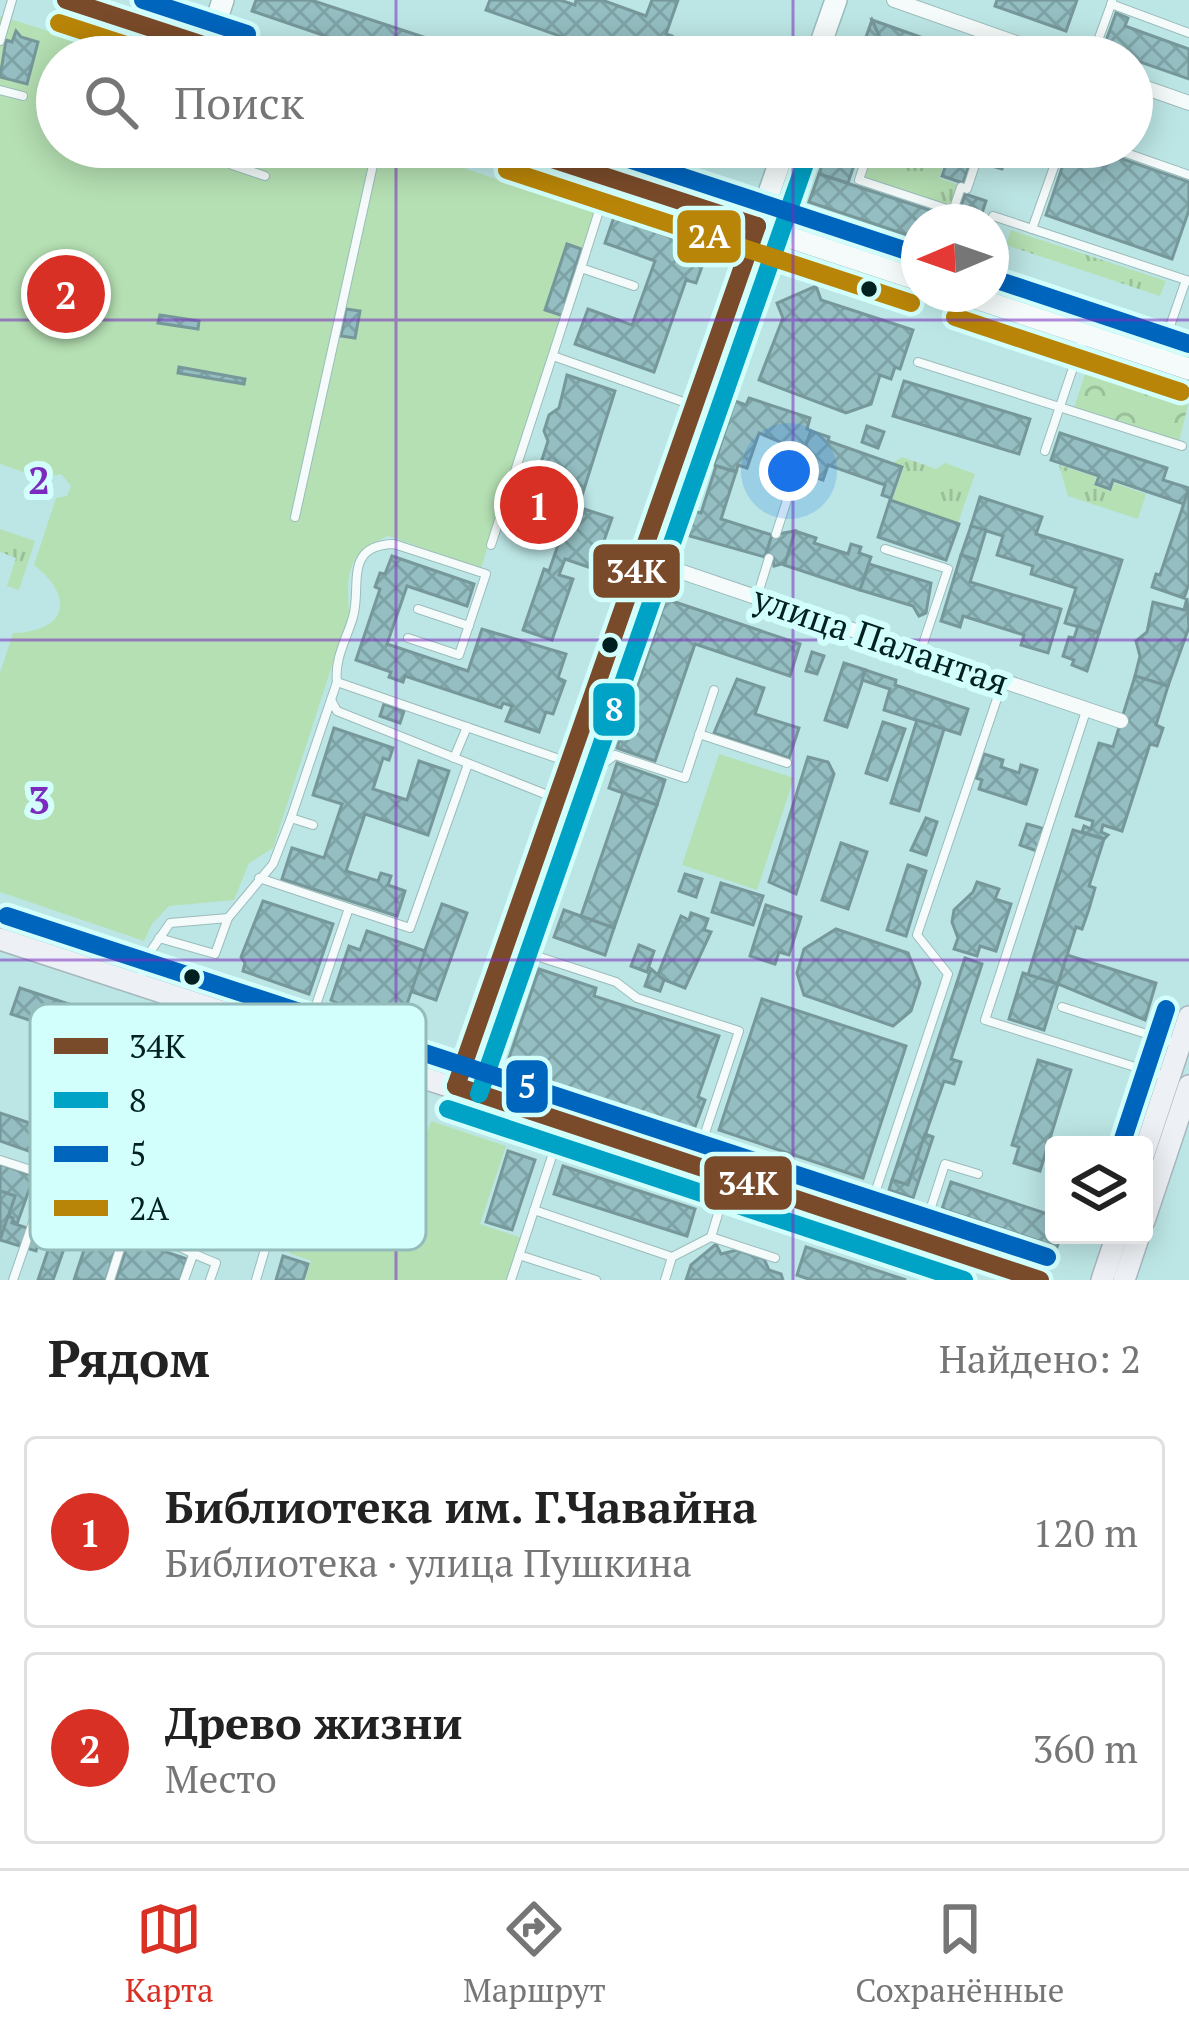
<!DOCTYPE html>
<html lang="ru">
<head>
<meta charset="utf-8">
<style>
  :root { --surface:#fff; --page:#f6f6f6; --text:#222; --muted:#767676; --line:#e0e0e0; --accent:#d93025 }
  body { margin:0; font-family:"PT Serif",serif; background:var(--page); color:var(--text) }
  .controls { position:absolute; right:36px; bottom:36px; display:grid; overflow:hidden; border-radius:12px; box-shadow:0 6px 30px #0003 }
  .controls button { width:108px; height:108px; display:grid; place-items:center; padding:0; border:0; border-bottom:3px solid var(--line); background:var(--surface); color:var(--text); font:60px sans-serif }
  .compass { position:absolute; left:901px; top:204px; width:108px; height:108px; border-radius:50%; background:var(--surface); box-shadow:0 6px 30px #0003; rotate:268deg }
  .you { position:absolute; left:789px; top:471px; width:42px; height:42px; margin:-30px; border:9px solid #fff; border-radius:50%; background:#1a73e8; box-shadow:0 0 0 18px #1a73e833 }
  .badge { display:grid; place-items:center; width:78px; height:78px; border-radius:50%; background:var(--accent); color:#fff; font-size:39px; font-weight:700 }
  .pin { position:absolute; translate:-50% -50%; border:6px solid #fff; box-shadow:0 3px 12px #0006 }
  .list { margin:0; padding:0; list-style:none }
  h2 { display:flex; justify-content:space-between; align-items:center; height:156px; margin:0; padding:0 48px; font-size:51px }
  h2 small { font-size:39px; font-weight:400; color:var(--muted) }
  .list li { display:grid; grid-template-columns:78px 1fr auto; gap:36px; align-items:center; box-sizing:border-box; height:192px; margin:0 24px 24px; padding:0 24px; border:3px solid var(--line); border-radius:12px }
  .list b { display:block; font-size:45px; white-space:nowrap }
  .list p { margin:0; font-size:39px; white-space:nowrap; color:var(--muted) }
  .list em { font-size:39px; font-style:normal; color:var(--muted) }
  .icon { flex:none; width:66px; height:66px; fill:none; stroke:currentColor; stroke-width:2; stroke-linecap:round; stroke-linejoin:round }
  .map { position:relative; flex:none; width:1189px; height:1280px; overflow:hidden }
  .search { position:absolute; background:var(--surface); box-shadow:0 6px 30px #0003; left:36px; right:36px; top:36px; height:132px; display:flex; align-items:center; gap:30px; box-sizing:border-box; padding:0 42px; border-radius:66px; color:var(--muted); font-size:45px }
  .sheet { height:588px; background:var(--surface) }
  nav { display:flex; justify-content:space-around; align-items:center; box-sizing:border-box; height:168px; border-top:3px solid var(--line); background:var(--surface); font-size:33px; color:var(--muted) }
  nav a { display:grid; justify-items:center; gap:6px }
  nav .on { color:var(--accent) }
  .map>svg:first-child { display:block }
  .grass { fill:url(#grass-tufts) }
  .forest { fill:url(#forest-crowns) }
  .park { fill:#b5e0b3 }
  .building { fill:url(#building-cross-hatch); stroke:#77989b; stroke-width:3 }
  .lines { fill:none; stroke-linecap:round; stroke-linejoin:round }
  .lane-casing { stroke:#9bbcbb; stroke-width:10 }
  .street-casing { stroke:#9bbcbb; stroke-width:16 }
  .secondary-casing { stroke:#9bbcbb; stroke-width:24 }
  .primary-casing { stroke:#a7b7be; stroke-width:24 }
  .lane { stroke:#f5fbfb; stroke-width:8 }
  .street { stroke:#f5fbfb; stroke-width:14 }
  .secondary { stroke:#f5fbfb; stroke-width:21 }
  .primary { stroke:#edf1f5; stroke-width:21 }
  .bus-1-casing { stroke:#d2fffc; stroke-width:27 }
  .bus-2-casing { stroke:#d2fffc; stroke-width:27 }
  .bus-3-casing { stroke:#d2fffc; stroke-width:27 }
  .bus-4-casing { stroke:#d2fffc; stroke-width:27 }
  .bus-1 { stroke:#7a4b2a; stroke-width:18 }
  .bus-2 { stroke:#00a2c5; stroke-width:18 }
  .bus-3 { stroke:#0065bd; stroke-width:18 }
  .bus-4 { stroke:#b98508; stroke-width:18 }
  .grid { fill:none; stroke:#7b2cbf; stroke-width:3; stroke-opacity:0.55 }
  .bus-dot { fill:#002120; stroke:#d2fffc; stroke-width:4.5 }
  .labels { text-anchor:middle; stroke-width:12; stroke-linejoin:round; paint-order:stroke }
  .street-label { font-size:36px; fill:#002120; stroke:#d2fffc }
  .key { fill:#d2fffc; stroke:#93bcba; stroke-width:3 }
  .key-label { font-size:33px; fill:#002120 }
  .grid-label { font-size:39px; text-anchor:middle; font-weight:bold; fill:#7b2cbf; stroke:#d2fffc; stroke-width:12; stroke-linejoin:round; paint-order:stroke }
  .line-badge { stroke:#d2fffc; stroke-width:4.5 }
  .badge-label { font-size:33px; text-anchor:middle; font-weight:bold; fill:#fff }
</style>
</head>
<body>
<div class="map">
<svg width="1189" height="1280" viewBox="0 0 1189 1280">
  <defs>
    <pattern id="grass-tufts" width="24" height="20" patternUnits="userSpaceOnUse" patternTransform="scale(3)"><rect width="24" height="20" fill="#b5e0b3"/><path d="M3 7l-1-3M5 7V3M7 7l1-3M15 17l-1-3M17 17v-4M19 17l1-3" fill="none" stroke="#9ac09a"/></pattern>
    <pattern id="forest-crowns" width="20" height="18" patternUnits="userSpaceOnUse" patternTransform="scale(3)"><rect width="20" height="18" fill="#b5e0b3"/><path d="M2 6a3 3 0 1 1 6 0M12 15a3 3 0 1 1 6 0" fill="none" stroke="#9ac09a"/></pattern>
    <pattern id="building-cross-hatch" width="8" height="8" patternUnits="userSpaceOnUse" patternTransform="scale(3)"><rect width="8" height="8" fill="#94bec2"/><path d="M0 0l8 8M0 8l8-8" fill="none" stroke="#7ea3a6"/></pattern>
  </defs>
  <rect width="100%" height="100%" fill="#bce6e5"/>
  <g class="grass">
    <path d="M873,147H955L953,154L947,153L939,178L959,185L952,208L863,178Z"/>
    <path d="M1011,230L1166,281L1160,296L1006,245Z"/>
    <path d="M902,457L936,469L945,463L975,474L958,523L892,500L904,467L893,463Z"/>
    <path d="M1059,465L1096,477L1094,485L1111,491L1114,483L1146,494L1138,519L1068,496Z"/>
    <path d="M0,529L35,541L19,590L7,586L16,558L0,552Z"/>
    <path d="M0,909L141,956L136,972L0,927Z"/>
    <path d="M160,961L286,1003L282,1015L255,1012L159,980L155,976Z"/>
  </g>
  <g class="forest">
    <path d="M803,213L919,251V268L816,236Z"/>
    <path d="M996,275L1156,327L1153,337L1133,342L999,297L993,287Z"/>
    <path d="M1087,368L1189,401L1179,442L1074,408Z"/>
  </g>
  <g class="park">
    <path d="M0,16L113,51L111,57H57V147H400L596,212L481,568L388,536C348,552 346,572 349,613L273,848L249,863L234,900L169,906L152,924L144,941L0,892V673L13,633C68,631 75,597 34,565L56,498L67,496L71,486L61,474C39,480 22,471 0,464Z"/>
    <path d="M719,754L794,778L757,890L682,865Z"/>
    <path d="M431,1121L506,1146L480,1224L522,1238L509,1280H305L311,1261L289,1253L309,1191L390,1217L400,1213Z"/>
  </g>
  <g class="building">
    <path d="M256,0H311L484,57H387L252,11Z"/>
    <path d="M490,0H560L575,5L576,0H602L646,16L652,0H678L666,34L672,36L668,49L656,45L652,57H619L486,10Z"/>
    <path d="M997,0H1077L1066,31L995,6Z"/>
    <path d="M1116,13L1128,18L1125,26L1189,49V79L1103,49Z"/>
    <path d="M872,20L889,57H859Z"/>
    <path d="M872,20L977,57H889Z"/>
    <path d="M16,31L21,37L38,42L27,84L0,77L6,40L12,42Z"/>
    <path d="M244,147H304L297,165L274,157L272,163L242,153Z"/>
    <path d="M828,147H860L848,183L819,174Z"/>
    <path d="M958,147H976L963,183L942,176L949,156L954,158Z"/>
    <path d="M1069,147H1088L1189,182V210L1172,259L1046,215Z"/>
    <path d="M990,150L1006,156L1002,169L985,164Z"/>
    <path d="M819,174L957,219L965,194L986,201L979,222H919V239L809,202Z"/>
    <path d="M614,217L708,250L696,283L686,280L654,372L575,344L588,309L632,325L655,261L605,243Z"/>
    <path d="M567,244L581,249L564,302L568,303L564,316L545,310Z"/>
    <path d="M816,286L821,300L913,330L900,369L895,367L891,379L880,375L871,404L846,413L759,380L783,318L777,303Z"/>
    <path d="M346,309L360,311L355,338L341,336Z"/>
    <path d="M160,315L199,321L198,329L158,323Z"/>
    <path d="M179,367L245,379L244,384L178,373Z"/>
    <path d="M567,375L615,391L580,502L557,495L553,509L581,518L584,509L612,518L594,569L565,559L559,575L573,579L552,640L523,630L544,569L549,571L558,545L516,531L528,496L539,500L546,480L533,475L536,465L540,466L548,441L544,431L549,415L559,408Z"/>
    <path d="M904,381L1030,419L1019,454L893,416Z"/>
    <path d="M749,398L810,418L807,429L811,431L804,452L759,433L747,468L738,465L736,472L714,465L735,401L746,405Z"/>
    <path d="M867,426L884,432L878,448L862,442Z"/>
    <path d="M811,431L829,437L828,441L902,467L891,498L882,495L885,485L828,465L823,480L797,471Z"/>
    <path d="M1060,433L1167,468L1163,480L1189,488L1184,504L1113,480L1110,489L1096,484L1099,476L1051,460Z"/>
    <path d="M716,466L736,472L721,519L772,535L765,557L686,535L693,511L701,513Z"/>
    <path d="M1189,488V584L1184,598L1152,587L1156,574L1160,575Z"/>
    <path d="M980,497L1042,517L1036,534L1122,560L1099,633L1065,623L1076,588L1031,574L1033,566L997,555L1003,536L971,526Z"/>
    <path d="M890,500L959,524L946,560L878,537Z"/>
    <path d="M971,526L986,530L977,560L961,555Z"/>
    <path d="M795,531L816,538L814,543L848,554L851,544L861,547L859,553L871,557L860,590L784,565Z"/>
    <path d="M795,531L785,563L774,566L773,560L765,557L772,535Z"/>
    <path d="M961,555L977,560L970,582L1061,609L1048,653L1021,645L1024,635L963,616L960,627L941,621Z"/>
    <path d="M392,556L474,584L467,606L407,586L387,644L468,671L482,629L566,654L558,678L565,681L553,714L546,712L539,732L506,721L512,706L503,703L501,708L405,676L403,682L389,677L391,672L356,660L380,589L375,587L380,573L385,574Z"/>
    <path d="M869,564L931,583L926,613L919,616L913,606L860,590Z"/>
    <path d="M1187,598L1189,627L1168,686L1135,676L1140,656L1136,641L1147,632L1153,602L1184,610Z"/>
    <path d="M666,599L800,644L790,676L695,644L655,761L617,748Z"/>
    <path d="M1078,626L1099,633L1087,671L1072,665L1074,660L1063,656L1069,637L1074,638Z"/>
    <path d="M812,652L824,656L817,674L806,671Z"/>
    <path d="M844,663L866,670L847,727L825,720Z"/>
    <path d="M865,670L896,680L895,685L968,709L960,734L884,710L890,689L862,680Z"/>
    <path d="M1135,676L1168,686L1156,725L1163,728L1157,746L1150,744L1122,831L1103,825L1101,832L1108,835L1104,839L1082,832L1084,826L1091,829L1093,821L1076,816L1099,743L1113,747Z"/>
    <path d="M737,679L764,688L755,714L799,728L789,758L714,733Z"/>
    <path d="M384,704L404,711L400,723L380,716Z"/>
    <path d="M917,720L944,729L919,811L891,803Z"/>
    <path d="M883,722L905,729L887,780L866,773Z"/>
    <path d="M334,728L393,748L389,760L383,758L373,789L407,800L419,761L449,771L428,835L365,814L346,871L378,881L381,873L391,876L388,885L405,891L397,916L282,879L292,848L324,858L342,804L313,795Z"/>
    <path d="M984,754L1003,760L1001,767L1019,773L1021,765L1037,770L1026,804L979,789L982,780L976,778Z"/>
    <path d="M808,757L828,762L834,774L796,894L769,882Z"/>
    <path d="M617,763L665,780L657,805L609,788Z"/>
    <path d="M623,793L657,805L614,928L581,916Z"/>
    <path d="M926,818L937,822L926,855L911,850Z"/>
    <path d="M1027,824L1045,829L1037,851L1020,845Z"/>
    <path d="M1073,830L1104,839L1089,886L1095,888L1089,909L1082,929L1076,927L1058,984L1028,975Z"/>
    <path d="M841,843L867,852L848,909L822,900Z"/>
    <path d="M908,865L926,871L906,936L887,930Z"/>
    <path d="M685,874L702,879L696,897L679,891Z"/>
    <path d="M977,882L999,889L995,899L1011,904L996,951L980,946L977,956L954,949L958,938L952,922L954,910L973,892Z"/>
    <path d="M721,883L763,896L753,925L712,912Z"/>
    <path d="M263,901L333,924L309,994L243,971L245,963L241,957Z"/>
    <path d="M442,904L467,913L436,1000L410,991Z"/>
    <path d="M766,905L801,917L789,955L779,952L775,964L750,956Z"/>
    <path d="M564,910L614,928L605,955L554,937Z"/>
    <path d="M691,913L708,919L704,930L711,932L685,988L657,977L681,916L689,920Z"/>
    <path d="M836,929L908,953L920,983L911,1011L893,1026L804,995L797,973L804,949Z"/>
    <path d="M367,931L425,951L404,1013L397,1011L393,1020L358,1014L331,1000L349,946L360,950Z"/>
    <path d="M639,945L654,951L647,972L631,966Z"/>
    <path d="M1067,955L1156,983L1145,1020L1058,984Z"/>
    <path d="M965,958L982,964L951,1059L961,1062L954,1084L944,1081L908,1185L892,1180Z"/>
    <path d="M539,969L596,988L594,996L719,1036L698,1097L705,1100L693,1132L505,1070Z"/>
    <path d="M651,969L664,980L660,991L645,986Z"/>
    <path d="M1023,973L1058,984L1044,1030L1009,1019Z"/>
    <path d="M20,988L90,1011L81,1037L11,1014Z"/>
    <path d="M762,999L906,1046L863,1178L719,1130Z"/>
    <path d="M1038,1060L1071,1070L1040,1171L1014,1163L1019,1147L1012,1145Z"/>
    <path d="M0,1113L68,1136L60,1162L0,1141Z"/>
    <path d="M925,1134L933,1137L913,1198L889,1190L892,1180L908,1185Z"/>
    <path d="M508,1151L535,1160L512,1230L486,1222Z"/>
    <path d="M0,1164L34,1176L17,1224L8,1216L15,1196L0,1191Z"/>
    <path d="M563,1166L695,1209L687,1236L554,1194Z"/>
    <path d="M951,1182L1054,1216V1235H1061L1057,1247L942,1209Z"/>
    <path d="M0,1191L15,1196L0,1241Z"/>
    <path d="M70,1199L80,1203L53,1280H38L64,1203L68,1205Z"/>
    <path d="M98,1208L124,1223L106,1280H74Z"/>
    <path d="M8,1216L13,1218L12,1223L42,1233L36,1251L0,1240Z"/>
    <path d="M132,1231L157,1239L154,1248L187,1259L180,1280H116Z"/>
    <path d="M716,1244L721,1254L737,1250L764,1259L769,1270L781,1274L783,1280H686L691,1265Z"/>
    <path d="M806,1247L906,1280H811L797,1275Z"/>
    <path d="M283,1256L308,1264L303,1280H276Z"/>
  </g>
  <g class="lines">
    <defs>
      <g id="lane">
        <path d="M1111,4L1189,33"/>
        <path d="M0,41L12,0"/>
        <path d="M570,57L571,55"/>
        <path d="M1092,57L1112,2"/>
        <path d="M0,90L23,96"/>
        <path d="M239,147L232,165L265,176"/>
        <path d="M870,147L859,180L953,211L961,187L967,189L981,147"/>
        <path d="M1015,147H1016"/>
        <path d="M1109,147L1189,175"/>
        <path d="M609,179L581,268L634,286"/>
        <path d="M993,216L1189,281"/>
        <path d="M1032,229L1061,147"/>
        <path d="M991,241L1002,244"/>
        <path d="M553,356L692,405"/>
        <path d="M1159,358L1186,280"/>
        <path d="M918,362L1182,446"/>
        <path d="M1045,451L1083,338"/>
        <path d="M295,517L377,147"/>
        <path d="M776,534L789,494"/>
        <path d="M491,545L581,268"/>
        <path d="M885,549L948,569L920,653"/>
        <path d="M757,597L769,558"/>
        <path d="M418,609L469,626"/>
        <path d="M408,638L459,655L486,574L394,544C343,545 362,586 353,617C347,638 334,659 337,682L568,762"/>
        <path d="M331,700L337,711L555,798"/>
        <path d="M1086,711L985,1020L1164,1076"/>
        <path d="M699,734L787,763"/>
        <path d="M573,755L603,764L615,755L685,778L714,690"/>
        <path d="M454,758L467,727"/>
        <path d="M291,818L337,682"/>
        <path d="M259,878L349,908L315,1008"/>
        <path d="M349,908L410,928L468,764"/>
        <path d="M159,938L215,954L228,918"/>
        <path d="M506,946L616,982L637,998L739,1031L695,1163"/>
        <path d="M139,982L150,952L170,923L228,918L273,864L291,818L313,825"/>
        <path d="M1062,1007L1175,1043"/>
        <path d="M100,1030L238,1074"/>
        <path d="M0,1160L266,1246L256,1280"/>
        <path d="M534,1210L672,1257"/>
        <path d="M866,1220L948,974L917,935L1003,681"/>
        <path d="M711,1237L775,1258"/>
        <path d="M921,1238L945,1164L978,1174"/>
        <path d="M519,1255L596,1280"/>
        <path d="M13,1280L49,1176"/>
        <path d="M110,1280L128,1224C159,1234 185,1252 216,1263L210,1280"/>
        <path d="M184,1280L193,1255"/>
        <path d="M511,1280L561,1129"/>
        <path d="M665,1280L672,1257L711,1237L729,1178"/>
        <path d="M956,1280L964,1256"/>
      </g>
      <g id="street">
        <path d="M894,0L1056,57"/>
        <path d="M1132,83L1189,103"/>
        <path d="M641,558L1121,721"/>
      </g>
      <g id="secondary">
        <path d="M66,0L240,57"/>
        <path d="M208,46L223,0"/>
        <path d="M816,57L836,0"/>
        <path d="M515,147L919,280"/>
        <path d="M963,294L1189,369"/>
        <path d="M456,1086L785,147"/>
      </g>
      <g id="primary">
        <path d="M0,939L1040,1280"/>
        <path d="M1144,1153L1189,1017"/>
        <path d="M1144,1221L1189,1086"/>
        <path d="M1102,1280L1117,1235"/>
        <path d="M1124,1280L1139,1235"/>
      </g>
    </defs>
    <use href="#lane" class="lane-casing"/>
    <use href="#street" class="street-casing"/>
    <use href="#secondary" class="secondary-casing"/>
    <use href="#primary" class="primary-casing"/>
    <use href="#lane" class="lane"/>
    <use href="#street" class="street"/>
    <use href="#secondary" class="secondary"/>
    <use href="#primary" class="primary"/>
    <defs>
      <g id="bus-1">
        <path d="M66,0L240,57"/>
        <path d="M515,147L757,226"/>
        <path d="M456,1086L757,226"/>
        <path d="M456,1086L1040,1280"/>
      </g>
      <g id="bus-2">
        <path d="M479,1094L808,155"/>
        <path d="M448,1109L964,1280"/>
      </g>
      <g id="bus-3">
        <path d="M143,0L247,34"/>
        <path d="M592,147L919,255"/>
        <path d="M991,278L1189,344"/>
        <path d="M7,916L1047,1257"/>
        <path d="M1121,1145L1166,1009"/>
      </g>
      <g id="bus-4">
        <path d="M59,23L163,57"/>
        <path d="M507,170L911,303"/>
        <path d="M955,317L1181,392"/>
      </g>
    </defs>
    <use href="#bus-1" class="bus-1-casing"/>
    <use href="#bus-2" class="bus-2-casing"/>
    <use href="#bus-3" class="bus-3-casing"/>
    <use href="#bus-4" class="bus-4-casing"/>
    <use href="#bus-1" class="bus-1"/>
    <use href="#bus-2" class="bus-2"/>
    <use href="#bus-3" class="bus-3"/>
    <use href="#bus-4" class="bus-4"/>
  </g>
  <path class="grid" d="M396,0V57M793,0V57M396,147V1280M793,147V1280M0,320H1189M0,640H1189M0,960H1189"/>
  <g class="bus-dot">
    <circle cx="869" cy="289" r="10"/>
    <circle cx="610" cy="645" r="10"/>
    <circle cx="192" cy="977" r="10"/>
  </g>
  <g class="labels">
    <g class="street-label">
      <text transform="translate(881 640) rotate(19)" y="13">улица Палантая</text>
    </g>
  </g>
  <rect x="30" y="1004" width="396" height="246" rx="18" class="key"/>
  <rect x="54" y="1038" width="54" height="16" fill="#7a4b2a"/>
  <rect x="54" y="1092" width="54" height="16" fill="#00a2c5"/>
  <rect x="54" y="1146" width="54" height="16" fill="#0065bd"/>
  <rect x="54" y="1200" width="54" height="16" fill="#b98508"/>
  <g class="key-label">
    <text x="129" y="1058">34К</text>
    <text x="129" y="1112">8</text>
    <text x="129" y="1166">5</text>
    <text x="129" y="1220">2А</text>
  </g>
  <g class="grid-label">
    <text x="39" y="494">2</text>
    <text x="39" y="814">3</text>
  </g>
  <g class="line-badge">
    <rect x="675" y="208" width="68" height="57" rx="12" fill="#b98508"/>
    <rect x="591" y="542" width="91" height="58" rx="12" fill="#7a4b2a"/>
    <rect x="591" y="681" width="46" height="57" rx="12" fill="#00a2c5"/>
    <rect x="504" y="1058" width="46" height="57" rx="12" fill="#0065bd"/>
    <rect x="702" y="1154" width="92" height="58" rx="12" fill="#7a4b2a"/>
  </g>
  <g class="badge-label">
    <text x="709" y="248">2А</text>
    <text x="636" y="583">34К</text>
    <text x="614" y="721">8</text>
    <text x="527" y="1098">5</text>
    <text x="748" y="1195">34К</text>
  </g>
</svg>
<div class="controls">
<button><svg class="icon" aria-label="layers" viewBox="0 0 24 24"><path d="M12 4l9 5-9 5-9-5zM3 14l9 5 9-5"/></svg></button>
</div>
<svg class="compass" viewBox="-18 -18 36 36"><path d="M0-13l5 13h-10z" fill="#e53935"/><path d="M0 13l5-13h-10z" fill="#767676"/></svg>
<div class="you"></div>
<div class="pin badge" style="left:539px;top:505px">1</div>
<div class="pin badge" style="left:66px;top:294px">2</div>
<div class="search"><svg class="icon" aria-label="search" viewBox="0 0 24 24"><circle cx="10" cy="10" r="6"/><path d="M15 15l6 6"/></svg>Поиск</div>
</div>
<section class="sheet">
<h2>Рядом<small>Найдено: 2</small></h2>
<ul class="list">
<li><span class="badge">1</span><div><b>Библиотека им. Г.Чавайна</b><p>Библиотека · улица Пушкина</p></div><em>120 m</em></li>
<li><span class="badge">2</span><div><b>Древо жизни</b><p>Место</p></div><em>360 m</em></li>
</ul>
</section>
<nav>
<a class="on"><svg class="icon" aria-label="map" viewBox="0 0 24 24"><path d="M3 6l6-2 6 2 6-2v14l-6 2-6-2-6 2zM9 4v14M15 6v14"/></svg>Карта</a>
<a><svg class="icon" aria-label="directions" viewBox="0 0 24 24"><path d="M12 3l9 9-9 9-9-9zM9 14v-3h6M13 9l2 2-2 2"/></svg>Маршрут</a>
<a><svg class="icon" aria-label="saved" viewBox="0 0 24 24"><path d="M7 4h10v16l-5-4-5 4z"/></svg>Сохранённые</a>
</nav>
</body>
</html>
